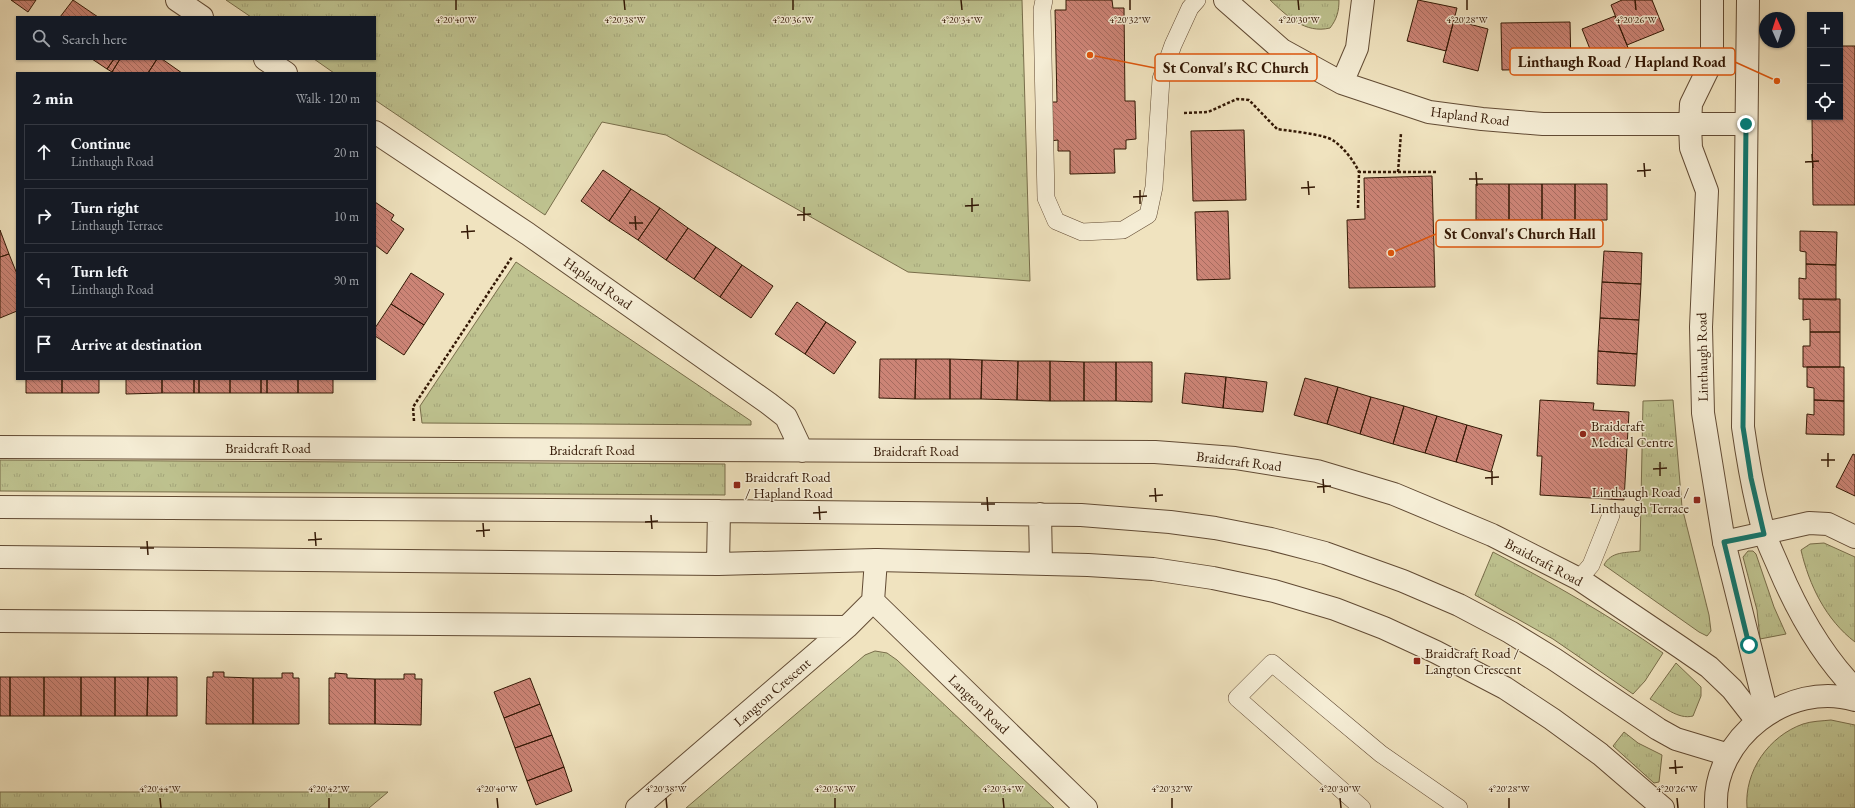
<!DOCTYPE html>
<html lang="en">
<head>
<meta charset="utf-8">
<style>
  :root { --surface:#171b24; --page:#20242c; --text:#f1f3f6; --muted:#9ea1a6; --line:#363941 }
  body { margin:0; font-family:"EB Garamond",serif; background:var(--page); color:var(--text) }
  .controls { position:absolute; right:12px; top:12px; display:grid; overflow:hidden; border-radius:0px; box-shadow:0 1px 3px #0004 }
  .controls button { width:36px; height:36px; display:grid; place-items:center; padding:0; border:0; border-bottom:1px solid var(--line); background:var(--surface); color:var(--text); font:20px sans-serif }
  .compass { position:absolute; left:1759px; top:12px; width:36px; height:36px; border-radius:50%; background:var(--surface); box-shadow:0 1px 3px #0004; rotate:357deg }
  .stop { position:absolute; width:12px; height:12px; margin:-9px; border:3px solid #0f766e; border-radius:50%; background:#fff }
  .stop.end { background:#0f766e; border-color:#fff; box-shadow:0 1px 4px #0008 }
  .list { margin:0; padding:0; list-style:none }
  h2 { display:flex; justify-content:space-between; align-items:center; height:52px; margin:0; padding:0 16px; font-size:17px }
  h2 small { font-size:13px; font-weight:400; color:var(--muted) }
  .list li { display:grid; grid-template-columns:26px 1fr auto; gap:12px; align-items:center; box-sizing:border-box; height:56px; margin:0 8px 8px; padding:0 8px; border:1px solid var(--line); border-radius:0px }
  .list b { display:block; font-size:15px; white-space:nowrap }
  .list p { margin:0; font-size:13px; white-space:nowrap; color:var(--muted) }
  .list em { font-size:13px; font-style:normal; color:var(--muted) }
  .icon { flex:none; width:22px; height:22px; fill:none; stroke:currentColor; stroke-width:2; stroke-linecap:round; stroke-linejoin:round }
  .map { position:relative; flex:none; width:1855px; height:808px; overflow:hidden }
  .search { position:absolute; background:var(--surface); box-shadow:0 1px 3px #0004; left:16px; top:16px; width:360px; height:44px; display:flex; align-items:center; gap:10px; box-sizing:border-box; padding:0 14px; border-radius:0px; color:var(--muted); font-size:15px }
  .panel { position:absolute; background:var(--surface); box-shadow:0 1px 3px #0004; left:16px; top:72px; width:360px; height:308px; border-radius:0px }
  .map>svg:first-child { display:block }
</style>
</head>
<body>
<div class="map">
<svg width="1855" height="808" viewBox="0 0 1855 808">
  <defs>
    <pattern id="grass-tufts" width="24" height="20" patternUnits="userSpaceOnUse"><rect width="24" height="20" fill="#bec28f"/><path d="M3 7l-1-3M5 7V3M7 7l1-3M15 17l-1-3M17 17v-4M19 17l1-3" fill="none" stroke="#a4a67a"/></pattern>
    <pattern id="building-back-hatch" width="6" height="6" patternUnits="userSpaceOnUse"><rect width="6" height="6" fill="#cc8476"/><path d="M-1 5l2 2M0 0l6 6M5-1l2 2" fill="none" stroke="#a66b5f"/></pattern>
  </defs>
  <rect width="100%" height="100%" fill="#f0e3bf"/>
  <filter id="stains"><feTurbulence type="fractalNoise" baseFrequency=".005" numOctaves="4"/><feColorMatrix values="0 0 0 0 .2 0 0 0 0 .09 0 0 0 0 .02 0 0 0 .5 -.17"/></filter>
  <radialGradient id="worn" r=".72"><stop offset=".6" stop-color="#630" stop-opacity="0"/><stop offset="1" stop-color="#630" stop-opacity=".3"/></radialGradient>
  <path fill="url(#grass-tufts)" stroke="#786d4a" d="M226,0H1022L1030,281L908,272L666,135L602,122L545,215L375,100V73H334L314,59H375V17H251Z
    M1270,0H1339C1339,11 1337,19 1330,28C1305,34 1287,16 1270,0Z
    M516,262L751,421V425L422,423L420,406Z
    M1673,400L1682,507L1709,615L1711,631L1707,636L1699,632L1604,565C1611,551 1626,553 1640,551L1643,401Z
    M0,460L725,464V495L0,491Z
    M1824,543L1855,557V642C1826,620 1809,585 1801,550L1810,544Z
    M1748,551H1753L1756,554L1774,607L1786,634L1760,639L1757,610L1743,557Z
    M1493,552C1552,583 1609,615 1663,653L1645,681L1633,694L1553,639L1475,595Z
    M875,651L887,653L897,660L1054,808H686L865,655Z
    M1676,663L1701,687V696L1693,716C1678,720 1663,706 1650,699Z
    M1831,720L1855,725V808H1747C1744,771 1769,736 1803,724C1812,721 1822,721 1831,720Z
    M1624,732L1638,743L1662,755L1659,782L1654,783L1613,746Z
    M0,792H388L369,808H0Z"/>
  <path fill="url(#building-back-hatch)" stroke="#331805" d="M11,0H36L28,12Z
    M73,0L98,17H60Z
    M1066,0H1112L1113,8H1124L1125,101H1135L1136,139L1126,140V149H1114L1115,173L1070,174V151H1058V140L1050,141L1049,102H1057L1055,10H1066Z
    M1418,0L1457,8L1446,51L1407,41Z
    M1622,0H1652L1664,30L1627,45L1611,5Z
    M1615,16L1631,55L1598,69L1582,29Z
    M1454,20L1488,29L1478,71L1443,62Z
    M1570,22L1571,69L1502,70L1501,23Z
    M1840,46H1855V205H1813L1812,117H1840Z
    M92,59H114L107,69Z
    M114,59H120L112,72L107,69Z
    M120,59H157L148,73H113L112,72Z
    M157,59H162L182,73H148Z
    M1244,130L1246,200L1193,201L1191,131Z
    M603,170L631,189L609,221L581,201Z
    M1432,176L1435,287L1349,288L1347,220L1365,219L1364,178Z
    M1476,184H1509V220H1476Z
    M1509,184H1542V220H1509Z
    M1542,184H1575V220H1542Z
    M1575,184H1607V220H1575Z
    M631,189L660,208L638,240L609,221Z
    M375,202L394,215L391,220L404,229L387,254L375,245Z
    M660,208L688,228L666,260L638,240Z
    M1228,211L1230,279L1197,280L1195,212Z
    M688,228L716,247L694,279L666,260Z
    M0,230L9,254L0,257Z
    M1800,231L1837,232L1836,265L1806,264V252L1800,251Z
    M716,247L742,265L720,297L694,279Z
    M1604,251L1642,253L1641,284L1602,282Z
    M9,254L17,274V311L0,318V257Z
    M1806,264L1836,265V300L1799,299V278L1806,279Z
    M742,265L773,286L751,318L720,297Z
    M411,273L444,294L424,325L391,304Z
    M1602,282L1641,284L1639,320L1600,318Z
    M1803,299H1840V332H1810V319L1803,320Z
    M797,302L826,322L805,354L775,334Z
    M391,304L424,325L404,355L375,336V328Z
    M1600,318L1639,320L1637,354L1598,351Z
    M826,322L856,342L834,374L805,354Z
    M1810,332H1840V367H1803V346H1810Z
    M1598,351L1637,354L1635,386L1597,384Z
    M880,359H916L915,399L879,398Z
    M916,359H950V399H915Z
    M950,359L982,360L981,399H950Z
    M982,360L1018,361L1017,400L981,399Z
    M1018,361H1050V401L1017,400Z
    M1050,361L1084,362V401H1050Z
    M1084,362H1116V401H1084Z
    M1116,362H1152V402L1116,401Z
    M1807,367H1844V401L1814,400V388L1807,387Z
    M1185,373L1226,377L1223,408L1182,403Z
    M1226,377L1267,382L1263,412L1223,408Z
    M1305,378L1338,387L1327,424L1294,415Z
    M26,379H62V393H26Z
    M62,379H99V393H62Z
    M126,379H162V393L126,394Z
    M162,379H194V393H162Z
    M194,379H199V393H194Z
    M199,379H230V393H199Z
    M230,379H261V393H230Z
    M261,379H267V393H261Z
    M267,379H298V393H267Z
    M298,379H333V393H298Z
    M1338,387L1371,397L1360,434L1327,424Z
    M1371,397L1404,406L1393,444L1360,434Z
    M1540,400L1594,403L1593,410L1629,412L1624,500L1540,495L1542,456H1537Z
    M1814,400L1844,401V435L1806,434L1807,414L1814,415Z
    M1404,406L1437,416L1425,453L1393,444Z
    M1437,416L1467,425L1456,462L1425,453Z
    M1467,425L1502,435L1491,472L1456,462Z
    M1853,454L1855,455V496L1836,487Z
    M213,672H224V677L253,678V724H206L207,677H213Z
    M282,673H293V678H299V724H253V678H282Z
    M335,673L347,674V678L375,679V724H329V678H335Z
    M404,674H415V679H422L421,725L375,724V679H404Z
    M0,677H10V716H0Z
    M10,677H44V716H10Z
    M44,677H81V716H44Z
    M81,677H115V716H81Z
    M115,677H148L147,716H115Z
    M148,677H177V716H147Z
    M530,678L540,704L504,718L494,692Z
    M540,704L552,735L515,748L504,718Z
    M552,735L564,767L527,781L515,748Z
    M564,767L572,791L536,805L527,781Z"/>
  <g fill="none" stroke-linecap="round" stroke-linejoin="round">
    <g stroke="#624b34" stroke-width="18">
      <path id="service" d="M1044,0L1042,10L1046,198L1056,221L1082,232L1123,230L1148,215L1154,187L1161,79L1173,45L1190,8L1197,0
        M1579,579L1591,565L1611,515
        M1362,808L1237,698L1272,663L1381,754L1459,808"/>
    </g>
    <g stroke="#624b34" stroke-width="24">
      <path id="minor" d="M177,0L202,17
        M1225,0L1282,50L1342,83L1429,112L1482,119L1543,124H1746
        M265,59L286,73
        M1342,83L1357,48L1363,0
        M375,132L528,234L768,403L786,417L802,451
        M0,447L1155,452L1235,458L1317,471L1394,494L1492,535L1579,579L1680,647L1709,667L1732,689L1757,721
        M1724,542L1809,523L1828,524L1855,537
        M873,601L1086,808
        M0,621L847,627
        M637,808L847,627L873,601L876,560"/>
    </g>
    <g stroke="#624b34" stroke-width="24">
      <path id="tertiary" d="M1712,0V61L1691,104L1690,125L1691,148L1707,191L1701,327L1703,413L1724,542L1767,714
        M1748,0L1743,427C1748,462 1754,497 1764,532C1768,544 1774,556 1779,568C1798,613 1821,654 1855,689
        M0,507L719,511L1081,515L1170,522L1215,528L1271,539L1325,553L1403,581L1459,605L1510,632L1554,659L1658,729L1676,739L1729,755
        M1040,514L1041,564
        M0,557L718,564L876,560L1088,565L1153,569L1213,578L1274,591L1335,609L1384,628L1436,652L1505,688L1552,719L1600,754L1663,808
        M718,564L719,511
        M1716,808C1712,738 1789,680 1855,700"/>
    </g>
    <path stroke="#331805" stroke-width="2.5" stroke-dasharray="3 2" stroke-linecap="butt" d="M1184,113L1208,112L1237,99L1249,100L1277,129C1289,131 1325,134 1334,141C1344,148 1354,161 1359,172
      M1398,172L1401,133
      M1358,208L1359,172H1437
      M414,421L413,407L512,257"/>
    <use href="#service" stroke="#f5edd5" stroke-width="17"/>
    <use href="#minor" stroke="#f5edd5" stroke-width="22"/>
    <use href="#tertiary" stroke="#f5edd5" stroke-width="22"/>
  </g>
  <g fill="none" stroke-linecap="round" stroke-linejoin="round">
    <path stroke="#0f766e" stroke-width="5" d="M1746,124L1743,427L1751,478L1764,534L1724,542L1749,645"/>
  </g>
  <path fill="none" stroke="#331805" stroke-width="1.5" d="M456,0V10M624,0L625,10M793,0V10M961,0L962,10M1130,0V10M1298,0L1299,10M1467,0V10M1635,0L1636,10M1812,154L1813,168M1805,162L1819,161M1644,163L1645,177M1637,171L1651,170M1476,172L1477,186M1469,179H1483M1308,181L1309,195M1301,188L1315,187M1140,190V204M1133,197L1147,196M972,198V212M965,206L979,205M804,207V221M797,215L811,214M635,216L636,230M629,223H643M467,225L468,239M461,232L475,231M1828,453V467M1821,460H1835M1660,462V476M1653,469L1667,468M1492,471V485M1485,478L1499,477M1323,479L1324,493M1317,487L1331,486M1155,488L1156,502M1149,496L1163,495M987,497L988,511M981,504H995M819,506L820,520M813,513L827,512M651,515L652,529M645,522L658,521M483,523L484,537M476,531L490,530M315,532L316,546M308,540L322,539M147,541L148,555M140,548H154M1675,760L1676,774M1669,768L1683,767M160,798L161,808M329,798V808M497,798L498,808M666,798L667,808M835,798V808M1003,798L1004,808M1172,798V808M1340,798L1341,808M1509,798V808M1677,798L1678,808"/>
  <g fill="#8f2418" stroke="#f5edd5" stroke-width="1.5">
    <circle cx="1583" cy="434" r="4"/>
    <rect x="733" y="481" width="8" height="8" rx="2"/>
    <rect x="1693" y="496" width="8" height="8" rx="2"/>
    <rect x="1413" y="657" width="8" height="8" rx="2"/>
  </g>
  <g text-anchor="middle" stroke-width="3" stroke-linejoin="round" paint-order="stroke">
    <g font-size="14" fill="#331805" stroke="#f5edd5">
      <text transform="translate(1470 116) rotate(7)" y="5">Hapland Road</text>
      <text transform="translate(598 283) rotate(35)" y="5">Hapland Road</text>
      <text transform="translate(1702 357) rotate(-91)" y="5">Linthaugh Road</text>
      <text x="268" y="453">Braidcraft Road</text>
      <text x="592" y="455">Braidcraft Road</text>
      <text x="916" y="456">Braidcraft Road</text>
      <text transform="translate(1239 461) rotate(7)" y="5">Braidcraft Road</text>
      <text transform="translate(1544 562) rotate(28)" y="5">Braidcraft Road</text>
      <text transform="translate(772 692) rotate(-41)" y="5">Langton Crescent</text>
      <text transform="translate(979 704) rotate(44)" y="5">Langton Road</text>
    </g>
    <g font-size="14" fill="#331805" stroke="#f5edd5" text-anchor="start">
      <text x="1591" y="431">Braidcraft<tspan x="1591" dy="16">Medical Centre</tspan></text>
      <text x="745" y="482">Braidcraft Road<tspan x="745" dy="16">/ Hapland Road</tspan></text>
      <text x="1689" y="497" text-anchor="end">Linthaugh Road /<tspan x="1689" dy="16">Linthaugh Terrace</tspan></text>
      <text x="1425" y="658">Braidcraft Road /<tspan x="1425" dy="16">Langton Crescent</tspan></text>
    </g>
  </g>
  <g font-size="10" text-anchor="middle" fill="#331805" stroke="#f5edd5" stroke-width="3" stroke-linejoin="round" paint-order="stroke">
    <text x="1467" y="23">4°20'28"W</text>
    <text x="456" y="23">4°20'40"W</text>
    <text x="625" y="23">4°20'38"W</text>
    <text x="793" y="23">4°20'36"W</text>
    <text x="962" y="23">4°20'34"W</text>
    <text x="1130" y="23">4°20'32"W</text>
    <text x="1299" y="23">4°20'30"W</text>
    <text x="1636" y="23">4°20'26"W</text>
    <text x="160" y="792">4°20'44"W</text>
    <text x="329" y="792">4°20'42"W</text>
    <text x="497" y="792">4°20'40"W</text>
    <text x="666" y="792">4°20'38"W</text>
    <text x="835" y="792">4°20'36"W</text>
    <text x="1003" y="792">4°20'34"W</text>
    <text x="1172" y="792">4°20'32"W</text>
    <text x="1340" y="792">4°20'30"W</text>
    <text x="1509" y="792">4°20'28"W</text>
    <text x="1677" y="792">4°20'26"W</text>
  </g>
  <path fill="none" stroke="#df560c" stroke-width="1.5" d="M1777 81L1735 62M1090 55L1155 68M1391 253L1436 234"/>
  <g fill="#df560c" stroke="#f5edd5" stroke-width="1.5">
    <circle cx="1777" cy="81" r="4"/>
    <circle cx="1090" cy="55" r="4"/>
    <circle cx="1391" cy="253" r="4"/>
  </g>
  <g fill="#f5edd5" stroke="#df560c" stroke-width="1.5">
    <rect x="1510" y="48" width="225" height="27" rx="4"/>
    <rect x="1155" y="54" width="162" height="27" rx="4"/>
    <rect x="1436" y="220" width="167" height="27" rx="4"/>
  </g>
  <g font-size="15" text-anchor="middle" font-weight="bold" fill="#331805">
    <text x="1622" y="67">Linthaugh Road / Hapland Road</text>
    <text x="1236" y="73">St Conval's RC Church</text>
    <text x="1520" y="239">St Conval's Church Hall</text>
  </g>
  <rect width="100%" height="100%" filter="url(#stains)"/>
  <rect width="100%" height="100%" fill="url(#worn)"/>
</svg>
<div class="controls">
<button>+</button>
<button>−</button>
<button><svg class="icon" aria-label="locate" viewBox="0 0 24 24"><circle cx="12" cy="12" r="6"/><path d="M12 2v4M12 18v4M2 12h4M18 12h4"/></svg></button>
</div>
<svg class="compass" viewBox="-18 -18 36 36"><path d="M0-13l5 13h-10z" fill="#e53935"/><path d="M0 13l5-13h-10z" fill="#9ea1a6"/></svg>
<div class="stop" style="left:1749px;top:645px"></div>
<div class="stop end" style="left:1746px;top:124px"></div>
<div class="search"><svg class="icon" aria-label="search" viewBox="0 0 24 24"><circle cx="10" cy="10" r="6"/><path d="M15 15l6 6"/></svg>Search here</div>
<section class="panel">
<h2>2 min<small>Walk · 120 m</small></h2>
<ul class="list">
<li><svg class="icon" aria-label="ahead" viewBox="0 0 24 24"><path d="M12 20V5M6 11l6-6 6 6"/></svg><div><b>Continue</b><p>Linthaugh Road</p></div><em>20 m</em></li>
<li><svg class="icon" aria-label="right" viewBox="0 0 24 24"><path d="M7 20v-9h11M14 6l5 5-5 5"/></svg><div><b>Turn right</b><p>Linthaugh Terrace</p></div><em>10 m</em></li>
<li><svg class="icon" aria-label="left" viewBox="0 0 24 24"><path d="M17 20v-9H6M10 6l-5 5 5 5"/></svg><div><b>Turn left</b><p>Linthaugh Road</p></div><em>90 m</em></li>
<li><svg class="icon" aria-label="arrive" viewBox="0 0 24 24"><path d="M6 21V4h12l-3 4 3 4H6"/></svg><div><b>Arrive at destination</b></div></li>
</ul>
</section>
</div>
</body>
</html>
